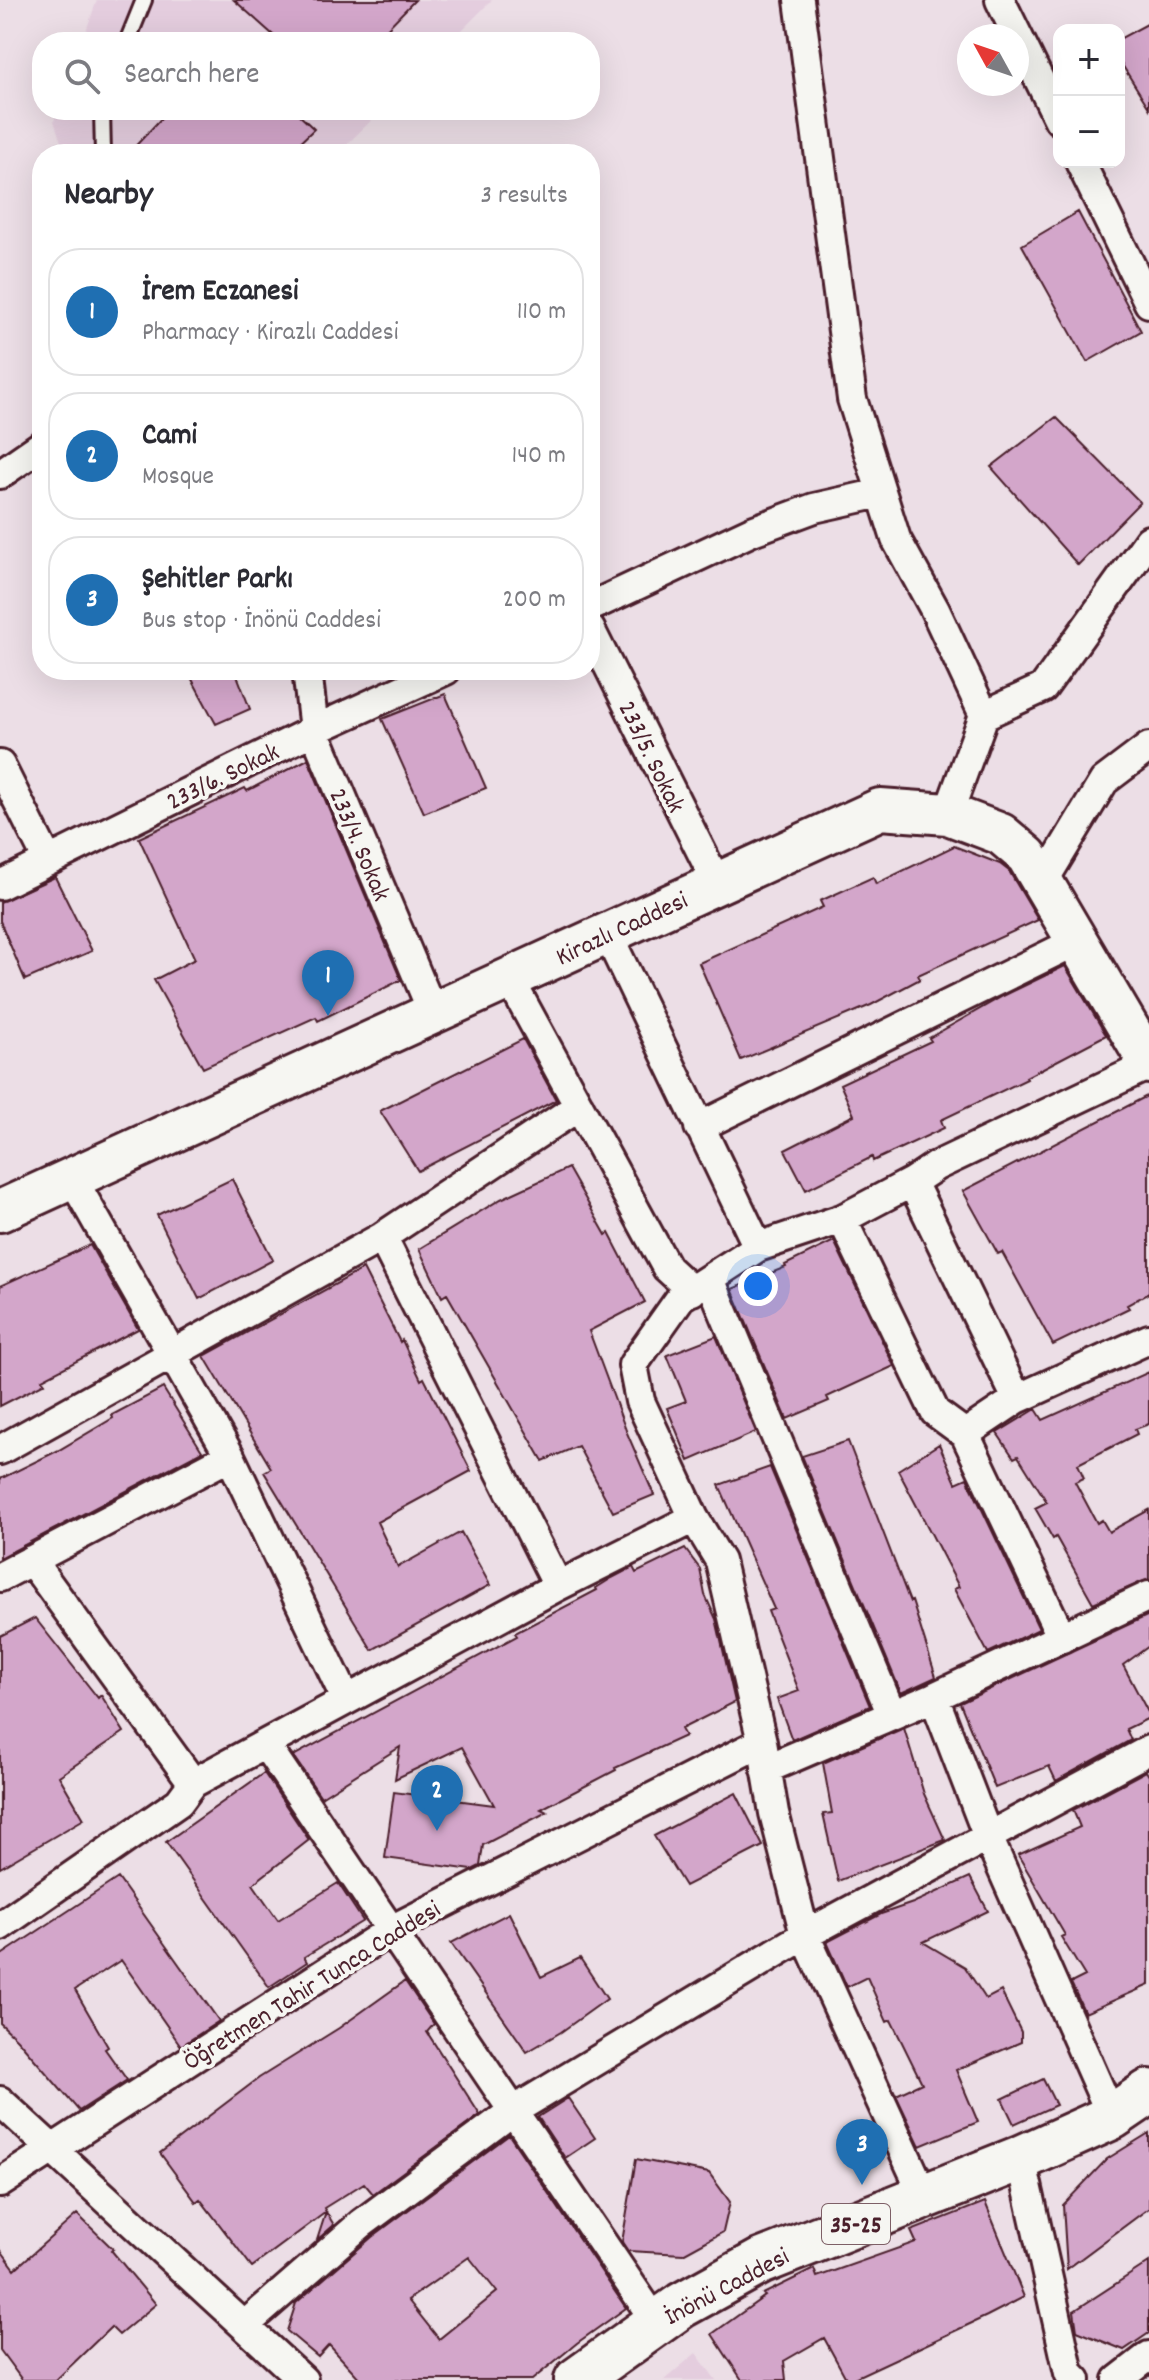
<!DOCTYPE html>
<html lang="en">
<head>
<meta charset="utf-8">
<style>
  :root { --surface:#fff; --page:#f7f7f7; --text:#2b2b33; --muted:#7c7c81; --line:#e1e1e2; --accent:#1f6fb2 }
  body { margin:0; font-family:Dekko,sans-serif; background:var(--page); color:var(--text) }
  .controls { position:absolute; right:24px; top:24px; display:grid; overflow:hidden; border-radius:16px; box-shadow:0 8px 32px #0002 }
  .controls button { width:72px; height:72px; display:grid; place-items:center; padding:0; border:0; border-bottom:2px solid var(--line); background:var(--surface); color:var(--text); font:40px sans-serif }
  .compass { position:absolute; left:957px; top:24px; width:72px; height:72px; border-radius:50%; background:var(--surface); box-shadow:0 8px 32px #0002; rotate:310deg }
  .you { position:absolute; left:758px; top:1286px; width:28px; height:28px; margin:-20px; border:6px solid #fff; border-radius:50%; background:#1a73e8; box-shadow:0 0 0 12px #1a73e833 }
  .badge { display:grid; place-items:center; width:52px; height:52px; border-radius:50%; background:var(--accent); color:#fff; font-size:26px; font-weight:700 }
  .pin { position:absolute; translate:-50% -66px; filter:drop-shadow(0 2px 4px #0008) }
  .pin::after { content:''; position:absolute; top:42px; width:28px; height:24px; background:inherit; clip-path:polygon(0 0,100% 0,50% 100%) }
  .list { margin:0; padding:0; list-style:none }
  h2 { display:flex; justify-content:space-between; align-items:center; height:104px; margin:0; padding:0 32px; font-size:34px }
  h2 small { font-size:26px; font-weight:400; color:var(--muted) }
  .list li { display:grid; grid-template-columns:52px 1fr auto; gap:24px; align-items:center; box-sizing:border-box; height:128px; margin:0 16px 16px; padding:0 16px; border:2px solid var(--line); border-radius:32px }
  .list b { display:block; font-size:30px; white-space:nowrap }
  .list p { margin:0; font-size:26px; white-space:nowrap; color:var(--muted) }
  .list em { font-size:26px; font-style:normal; color:var(--muted) }
  .icon { flex:none; width:44px; height:44px; fill:none; stroke:currentColor; stroke-width:2; stroke-linecap:round; stroke-linejoin:round }
  .map { position:relative; flex:none; width:1149px; height:2380px; overflow:hidden }
  .search { position:absolute; background:var(--surface); box-shadow:0 8px 32px #0002; left:32px; top:32px; width:568px; height:88px; display:flex; align-items:center; gap:20px; box-sizing:border-box; padding:0 28px; border-radius:32px; color:var(--muted); font-size:30px }
  .panel { position:absolute; background:var(--surface); box-shadow:0 8px 32px #0002; left:32px; top:144px; width:568px; height:536px; border-radius:32px }
  .map>svg:first-child { display:block }
</style>
</head>
<body>
<div class="map">
<svg width="1149" height="2380" viewBox="0 0 1149 2380">
  <rect width="100%" height="100%" fill="#ecdee6"/>
  <filter id="ink" filterUnits="userSpaceOnUse"><feTurbulence type="fractalNoise" baseFrequency=".0125" numOctaves="2"/><feDisplacementMap in="SourceGraphic" scale="16" xChannelSelector="R" yChannelSelector="G"/><feConvolveMatrix kernelMatrix="1 2 1 2 8 2 1 2 1" color-interpolation-filters="sRGB"/></filter>
  <g filter="url(#ink)">
    <path fill="#e4cdde" d="M97,0H492L450,42H82Z
      M58,110H382L337,154H65L54,121Z
      M696,2353L716,2380H664Z"/>
    <path fill="#d3a6ca" stroke="#4a1f2b" stroke-width="2" fill-rule="evenodd" d="M234,0H415L374,42H281Z
      M1149,23V108L1119,60V39Z
      M169,110H294L314,129L288,154H128Z
      M1078,212L1141,331L1087,362L1022,245Z
      M1056,417L1140,502L1078,565L991,467Z
      M187,670H235L250,709L216,724Z
      M445,694L486,788L424,813L382,719Z
      M308,759L401,980L318,1021L316,1017L203,1068L154,980L195,959L139,838L245,788L247,791Z
      M954,846L1000,864L1009,871L1038,920L918,975L920,979L871,1005L741,1060L699,963L823,907L820,901L873,877L876,884Z
      M55,877L92,951L25,980L0,921V902Z
      M1065,966L1106,1035L1026,1077L1027,1079L941,1120L944,1128L873,1161L872,1157L806,1190L785,1150L854,1115L840,1084L931,1041L929,1038L1003,996Z
      M523,1039L556,1100L418,1171L380,1111Z
      M1149,1095V1293L1127,1305L1129,1308L1053,1345L1002,1252L998,1254L963,1191Z
      M568,1168L606,1235L609,1233L645,1302L589,1331L627,1433L654,1495L613,1512L578,1446L543,1461L447,1294L442,1297L419,1249L501,1199Z
      M232,1179L273,1260L199,1299L157,1215Z
      M834,1241L894,1366L827,1397L829,1401L787,1419L732,1289L786,1267L785,1265Z
      M90,1245L138,1329L42,1379L45,1383L0,1406V1286Z
      M363,1269L400,1342L402,1340L421,1380L424,1378L471,1471L377,1522L398,1567L461,1532L490,1585L372,1650L264,1472L271,1468L204,1356Z
      M716,1336L756,1432L689,1461L667,1408L686,1401L667,1355Z
      M1149,1372V1424L1135,1429L1137,1434L1078,1464L1084,1478L1075,1482L1097,1523L1102,1520L1109,1532L1149,1510V1579L1093,1603L1056,1537L1053,1539L1035,1508L1047,1502L1018,1456L1014,1458L997,1433L1036,1409L1043,1420Z
      M163,1388L202,1451L0,1558V1479L59,1450L113,1418L112,1415Z
      M848,1441L910,1602L912,1601L936,1677L901,1693L802,1456Z
      M939,1444L956,1483L967,1478L1039,1629L988,1653L954,1589L959,1587L898,1470Z
      M770,1467L870,1706L792,1740L777,1699L799,1691L768,1611L774,1609L719,1485Z
      M685,1549L700,1569L705,1595L716,1619L735,1702L681,1729L685,1736L615,1768L616,1770L541,1809L547,1812L483,1845L480,1866L472,1870L385,1858L394,1792L494,1805L462,1747L395,1779L400,1747L321,1797L293,1756L517,1636L515,1633L597,1590L596,1588L612,1578L633,1567L636,1573Z
      M1149,1615V1646L1123,1665L1149,1714V1718L1126,1729L1131,1740L1056,1781L1049,1766L995,1788L960,1703Z
      M35,1618L98,1698L101,1695L124,1732L59,1776L84,1819L0,1868V1636Z
      M904,1728L924,1794L945,1840L838,1881L823,1814L832,1813L823,1763Z
      M1146,1771L1149,1776V1985L1085,2013L1071,1983L1085,1976L1061,1937L1065,1935L1018,1855L1080,1827L1073,1810Z
      M264,1773L309,1840L253,1884L278,1920L338,1883L363,1921L304,1957L307,1962L269,1987L166,1842Z
      M736,1793L763,1846L685,1886L654,1836Z
      M970,1877L988,1911L923,1942L965,1967L986,1999L1001,1991L1021,2032V2042L956,2070L978,2122L920,2146L896,2095L922,2083L891,2020L887,2022L867,1977L847,1987L827,1942L881,1914L913,1903Z
      M118,1878L219,2021L181,2046L121,1960L75,1990L108,2047L105,2049L127,2080L79,2111L17,2039L0,2023V1956Z
      M509,1913L541,1977L580,1958L607,1999L561,2032L527,2052L451,1943Z
      M405,1981L434,2024L427,2032L480,2115L373,2194L364,2183L324,2208L326,2212L252,2267L200,2199L196,2202L160,2153L259,2078L339,2028Z
      M1043,2079L1056,2105L1014,2124L1002,2099Z
      M568,2098L595,2138L565,2158L538,2117Z
      M1149,2133V2208L1067,2269L1063,2205L1107,2159Z
      M509,2135L626,2308L577,2343L532,2380H361L329,2345L318,2357L287,2331L296,2303L372,2237ZM469,2257L497,2292L439,2339L408,2300Z
      M636,2159L709,2173L730,2202L723,2232L683,2254L628,2251L622,2242Z
      M985,2202L1024,2297L987,2316L850,2380H847L824,2338L784,2361L786,2380H742L712,2334L765,2296L763,2294L814,2269L817,2277L916,2242L911,2231Z
      M326,2212L334,2225L317,2240Z
      M77,2214L113,2249L111,2250L156,2304L119,2335L111,2327L56,2380H22L0,2350V2249L15,2269Z
      M1149,2262V2333L1124,2350L1077,2331L1074,2311Z"/>
    <g fill="none" stroke-linecap="round" stroke-linejoin="round">
      <g stroke="#4a1f2b" stroke-width="20">
        <path id="lane" d="M127,42L144,0
          M102,110L103,154"/>
      </g>
      <g stroke="#4a1f2b" stroke-width="34">
        <path id="street" d="M799,0L852,399L896,539L935,610L984,715L948,814
          M1000,0L1059,120
          M1080,162L1149,303
          M0,474L42,445
          M590,607L752,531L814,508L881,493
          M590,629L717,883
          M307,670L314,730L433,1013
          M984,715L1043,688L1149,540
          M0,765L48,861
          M1043,882L1104,781L1149,747
          M0,885L314,730L446,670
          M607,933L758,1247
          M509,978L667,1268L692,1291
          M699,1127L1077,941
          M72,1178L230,1456L346,1699
          M912,1182L1017,1399
          M842,1219L935,1412L965,1434L1062,1638
          M382,1237L558,1586
          M710,1279L892,1715
          M965,1434L1017,1399L1149,1339
          M0,1450L382,1237L579,1106
          M31,1560L193,1783
          M0,1577L230,1456
          M934,1697L988,1837L1112,2117
          M265,1744L656,2322
          M766,1769L934,1697L1149,1596
          M0,1926L179,1802L193,1783L558,1586L694,1518
          M0,2101L303,2380
          M1021,2158L1069,2373L1076,2380
          M0,2183L391,1930L762,1742
          M925,2198L805,1935L774,1813L762,1742L720,1561L694,1518L640,1401L633,1365L681,1297L758,1247L842,1219L912,1182L936,1166L1149,1065
          M245,2325L361,2224L513,2111L805,1935L1149,1750
          M1118,2380L1149,2356"/>
      </g>
      <g stroke="#4a1f2b" stroke-width="46">
        <path id="secondary" d="M0,1211L880,809L948,814L1001,834L1027,856L1149,1063"/>
      </g>
      <g stroke="#4a1f2b" stroke-width="50">
        <path id="primary" d="M577,2380L682,2305L760,2262L1021,2158L1112,2117L1149,2092"/>
      </g>
      <use href="#lane" stroke="#f6f6f2" stroke-width="14"/>
      <use href="#street" stroke="#f6f6f2" stroke-width="28"/>
      <use href="#secondary" stroke="#f6f6f2" stroke-width="40"/>
      <use href="#primary" stroke="#f6f6f2" stroke-width="44"/>
    </g>
  </g>
  <g text-anchor="middle" stroke-width="8" stroke-linejoin="round" paint-order="stroke">
    <rect fill="#f6f6f2" stroke="#7e6067" stroke-width="2" x="822" y="2204" width="68" height="40" rx="6"/>
    <g font-size="24" font-weight="bold" fill="#4a1f2b">
      <text x="856" y="2232">35-25</text>
    </g>
    <g font-size="26" fill="#4a1f2b" stroke="#f6f6f2">
      <text transform="translate(653 756) rotate(64)" y="9">233/5. Sokak</text>
      <text transform="translate(222 775) rotate(-26)" y="9">233/6. Sokak</text>
      <text transform="translate(361 844) rotate(67)" y="9">233/4. Sokak</text>
      <text transform="translate(621 927) rotate(-25)" y="9">Kirazlı Caddesi</text>
      <text transform="translate(311 1984) rotate(-32)" y="9">Öğretmen Tahir Tunca Caddesi</text>
      <text transform="translate(726 2285) rotate(-28)" y="9">İnönü Caddesi</text>
    </g>
  </g>
</svg>
<div class="controls">
<button>+</button>
<button>−</button>
</div>
<svg class="compass" viewBox="-18 -18 36 36"><path d="M0-13l5 13h-10z" fill="#e53935"/><path d="M0 13l5-13h-10z" fill="#7c7c81"/></svg>
<div class="you"></div>
<div class="pin badge" style="left:328px;top:1016px">1</div>
<div class="pin badge" style="left:437px;top:1831px">2</div>
<div class="pin badge" style="left:862px;top:2185px">3</div>
<div class="search"><svg class="icon" aria-label="search" viewBox="0 0 24 24"><circle cx="10" cy="10" r="6"/><path d="M15 15l6 6"/></svg>Search here</div>
<section class="panel">
<h2>Nearby<small>3 results</small></h2>
<ul class="list">
<li><span class="badge">1</span><div><b>İrem Eczanesi</b><p>Pharmacy · Kirazlı Caddesi</p></div><em>110 m</em></li>
<li><span class="badge">2</span><div><b>Cami</b><p>Mosque</p></div><em>140 m</em></li>
<li><span class="badge">3</span><div><b>Şehitler Parkı</b><p>Bus stop · İnönü Caddesi</p></div><em>200 m</em></li>
</ul>
</section>
</div>
</body>
</html>
